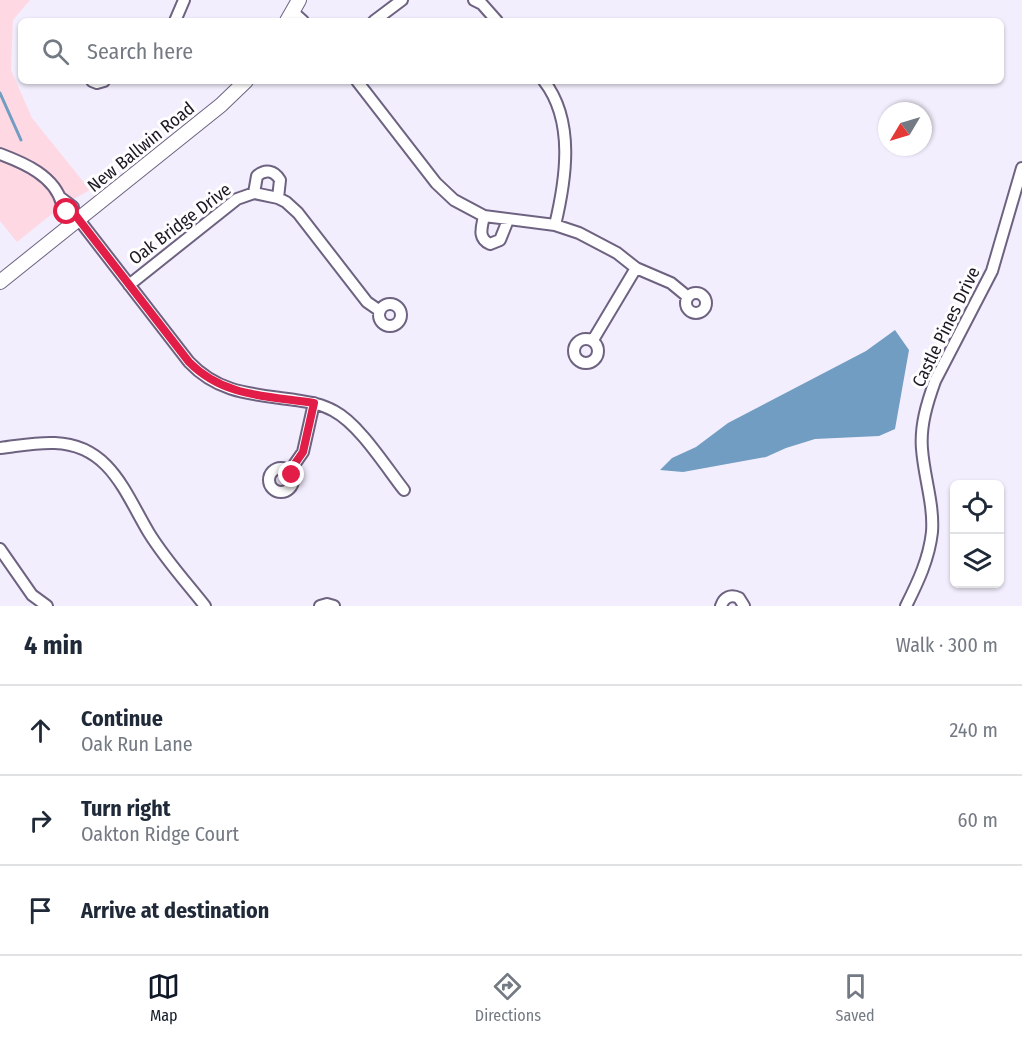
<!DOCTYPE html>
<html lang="en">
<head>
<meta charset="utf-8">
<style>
  :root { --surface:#fff; --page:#f2f2f3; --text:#1f2937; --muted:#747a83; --line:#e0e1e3; --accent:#111827 }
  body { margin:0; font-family:"Fira Sans Condensed",sans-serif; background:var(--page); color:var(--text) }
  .controls { position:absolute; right:18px; bottom:18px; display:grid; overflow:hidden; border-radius:9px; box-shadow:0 2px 4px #0004 }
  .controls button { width:54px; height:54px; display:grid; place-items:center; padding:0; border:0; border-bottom:2px solid var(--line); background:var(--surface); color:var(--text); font:30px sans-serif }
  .compass { position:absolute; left:878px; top:102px; width:54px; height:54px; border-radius:50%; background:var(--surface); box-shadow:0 2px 4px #0004; rotate:232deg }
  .stop { position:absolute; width:18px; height:18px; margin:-14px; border:4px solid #e11d48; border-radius:50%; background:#fff }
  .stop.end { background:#e11d48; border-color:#fff; box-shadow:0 2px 6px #0008 }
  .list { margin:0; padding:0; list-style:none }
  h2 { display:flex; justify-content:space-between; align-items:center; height:78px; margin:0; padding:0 24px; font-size:26px }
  h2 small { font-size:20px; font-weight:400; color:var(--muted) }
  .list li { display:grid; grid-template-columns:39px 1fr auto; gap:18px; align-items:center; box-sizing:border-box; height:90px; padding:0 24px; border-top:2px solid var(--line) }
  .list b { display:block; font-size:22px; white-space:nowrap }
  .list p { margin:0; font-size:20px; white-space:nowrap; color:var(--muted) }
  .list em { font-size:20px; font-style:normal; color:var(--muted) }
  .icon { flex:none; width:33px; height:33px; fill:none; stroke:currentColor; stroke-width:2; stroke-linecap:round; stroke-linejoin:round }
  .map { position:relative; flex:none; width:1022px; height:606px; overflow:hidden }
  .search { position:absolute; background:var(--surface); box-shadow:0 2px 4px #0004; left:18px; right:18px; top:18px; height:66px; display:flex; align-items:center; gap:15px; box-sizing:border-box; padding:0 21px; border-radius:9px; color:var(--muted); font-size:22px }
  .sheet { height:348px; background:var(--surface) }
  nav { display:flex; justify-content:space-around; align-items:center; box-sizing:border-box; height:84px; border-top:2px solid var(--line); background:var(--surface); font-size:16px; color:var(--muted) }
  nav a { display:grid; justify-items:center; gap:3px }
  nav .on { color:var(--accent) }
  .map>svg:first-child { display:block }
</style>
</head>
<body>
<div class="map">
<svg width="1022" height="606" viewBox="0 0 1022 606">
  <rect width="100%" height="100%" fill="#f3eefd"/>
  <path fill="#fed9e3" d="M0,0H30L13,20L11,70L32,118L90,190L63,205L17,242L0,221Z"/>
  <path fill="#709dc1" d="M895,330L909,350L895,429L879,436L815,439L786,448L766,457L683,472L660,470L672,458L696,447L728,423L866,351Z"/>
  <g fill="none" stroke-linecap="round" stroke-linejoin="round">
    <path stroke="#709dc1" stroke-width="3" d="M0,93L21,140"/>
    <g stroke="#6e6281" stroke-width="14">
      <path id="minor" d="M474,0L482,4L497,21
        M293,12L303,21
        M175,21L184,0
        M374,21L402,0
        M92,81L97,83L104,81
        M357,81L436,183L454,200L484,216L555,225L579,233L617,253L636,268L671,283L688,297
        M544,81C575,121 566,179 555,225
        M0,154C24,163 55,176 62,204
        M254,193L257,176C265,169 274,170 280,180L278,198
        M61,198L73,207V212L189,362C219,394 254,394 295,400C308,402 322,404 334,411C359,424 386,467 404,490
        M484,216C482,227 477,238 490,244L500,240L508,220
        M129,285L237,199L254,193L278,198L286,202L298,213L367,302L380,311
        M686 303a10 10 0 1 1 20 0a10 10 0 1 1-20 0Z
        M379 315a11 11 0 1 1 22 0a11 11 0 1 1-22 0Z
        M574 351a12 12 0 1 1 24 0a12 12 0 1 1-24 0Z
        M593,340L636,268
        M0,448C18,446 37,442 55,443C110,445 125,493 149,533C165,559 186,582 205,606
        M269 480a12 12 0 1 1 24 0a12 12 0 1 1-24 0Z
        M289,472L303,452L314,403
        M0,549L32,595L47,606
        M320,606L327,604L334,606
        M721,606C724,597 731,594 739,598L744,606
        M906,606C918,582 929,559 932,532C934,504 924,477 922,449C920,426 927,403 935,381L992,271L1022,168"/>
    </g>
    <g stroke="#6e6281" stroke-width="16">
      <path id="major" d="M287,21L299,0
        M0,282L221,105L246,81"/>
    </g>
    <use href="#minor" stroke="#fff" stroke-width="10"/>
    <use href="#major" stroke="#fff" stroke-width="14"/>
  </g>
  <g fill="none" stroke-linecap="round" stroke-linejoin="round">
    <path stroke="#e11d48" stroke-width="8" d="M67,212H73L189,362C223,397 268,396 314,403L303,452L289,472L292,475"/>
  </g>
  <g text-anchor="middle" stroke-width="6" stroke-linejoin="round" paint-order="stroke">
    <g font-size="18" fill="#1c1723" stroke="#fefefe">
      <text transform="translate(141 147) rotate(-39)" y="6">New Ballwin Road</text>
      <text transform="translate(180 224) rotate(-37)" y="6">Oak Bridge Drive</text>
      <text transform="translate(946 327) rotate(-64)" y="6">Castle Pines Drive</text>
    </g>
  </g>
</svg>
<div class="controls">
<button><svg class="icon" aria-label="locate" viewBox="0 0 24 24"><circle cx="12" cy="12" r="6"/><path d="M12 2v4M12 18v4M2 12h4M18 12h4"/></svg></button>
<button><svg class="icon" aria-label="layers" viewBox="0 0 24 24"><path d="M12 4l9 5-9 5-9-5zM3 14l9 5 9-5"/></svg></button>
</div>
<svg class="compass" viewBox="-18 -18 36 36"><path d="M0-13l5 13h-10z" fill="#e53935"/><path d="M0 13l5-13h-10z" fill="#747a83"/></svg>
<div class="stop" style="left:67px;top:212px"></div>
<div class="stop end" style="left:292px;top:475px"></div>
<div class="search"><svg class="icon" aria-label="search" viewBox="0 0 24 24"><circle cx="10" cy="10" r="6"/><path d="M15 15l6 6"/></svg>Search here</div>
</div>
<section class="sheet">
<h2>4 min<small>Walk · 300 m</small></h2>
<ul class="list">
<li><svg class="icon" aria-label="ahead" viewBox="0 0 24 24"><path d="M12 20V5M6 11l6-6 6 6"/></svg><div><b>Continue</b><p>Oak Run Lane</p></div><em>240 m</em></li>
<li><svg class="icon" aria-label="right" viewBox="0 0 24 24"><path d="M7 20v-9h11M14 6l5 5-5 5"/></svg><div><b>Turn right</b><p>Oakton Ridge Court</p></div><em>60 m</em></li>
<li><svg class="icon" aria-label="arrive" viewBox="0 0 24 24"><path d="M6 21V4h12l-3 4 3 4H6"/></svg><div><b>Arrive at destination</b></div></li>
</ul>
</section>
<nav>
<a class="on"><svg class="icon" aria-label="map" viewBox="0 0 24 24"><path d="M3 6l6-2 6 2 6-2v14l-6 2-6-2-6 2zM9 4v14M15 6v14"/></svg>Map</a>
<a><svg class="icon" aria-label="directions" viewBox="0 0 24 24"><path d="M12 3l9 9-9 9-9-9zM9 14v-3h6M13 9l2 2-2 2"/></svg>Directions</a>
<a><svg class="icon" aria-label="saved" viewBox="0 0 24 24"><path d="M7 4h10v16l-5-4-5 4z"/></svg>Saved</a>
</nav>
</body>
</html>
